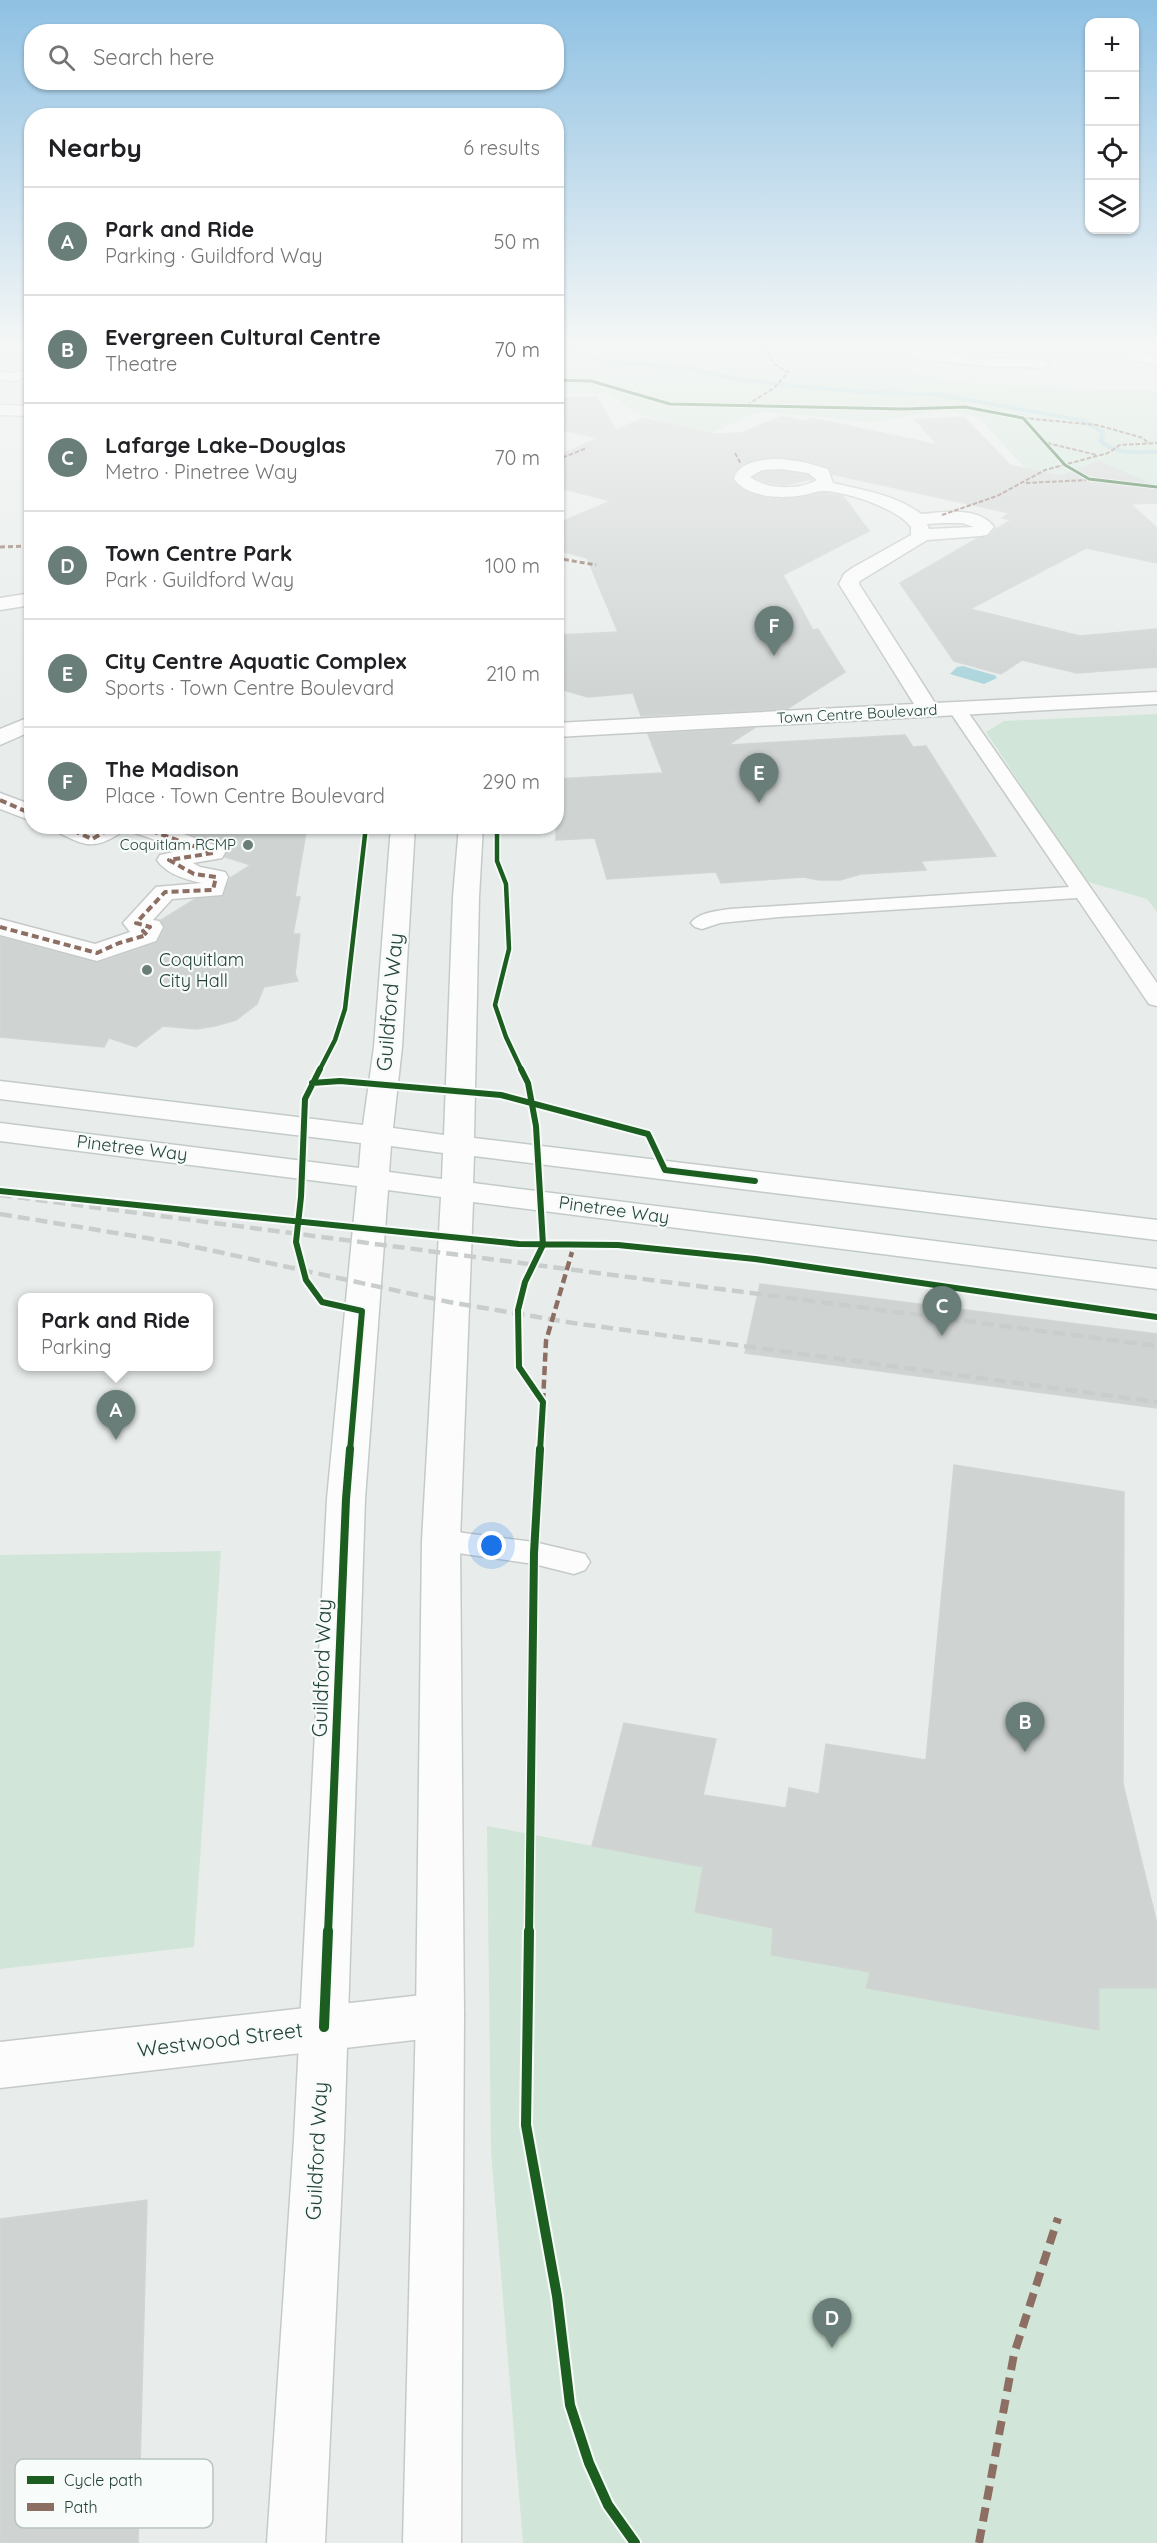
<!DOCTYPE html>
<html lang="en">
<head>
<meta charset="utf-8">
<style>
  :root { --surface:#fff; --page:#f6f6f6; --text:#202124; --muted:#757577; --line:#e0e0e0; --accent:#697e78 }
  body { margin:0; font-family:Quicksand,sans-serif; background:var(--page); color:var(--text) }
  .controls { position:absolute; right:18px; top:18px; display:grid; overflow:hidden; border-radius:12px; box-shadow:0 2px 4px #0004 }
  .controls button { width:54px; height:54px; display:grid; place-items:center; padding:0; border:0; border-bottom:2px solid var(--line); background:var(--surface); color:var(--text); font:30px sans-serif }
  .you { position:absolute; left:492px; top:1546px; width:21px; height:21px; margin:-15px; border:4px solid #fff; border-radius:50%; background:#1a73e8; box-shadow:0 0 0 9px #1a73e833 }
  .badge { display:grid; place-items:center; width:39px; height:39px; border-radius:50%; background:var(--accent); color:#fff; font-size:20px; font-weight:700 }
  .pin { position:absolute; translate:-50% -50px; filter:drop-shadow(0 2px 3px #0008) }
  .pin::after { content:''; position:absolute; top:32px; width:21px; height:18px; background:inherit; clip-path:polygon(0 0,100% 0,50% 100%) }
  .popup { position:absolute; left:18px; top:1293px; width:195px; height:78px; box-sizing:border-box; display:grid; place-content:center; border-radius:12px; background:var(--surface); filter:drop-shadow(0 2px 4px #0005); font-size:20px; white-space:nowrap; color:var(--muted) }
  .popup b { font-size:22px; color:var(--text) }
  .popup::after { content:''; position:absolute; left:50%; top:100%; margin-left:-12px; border:12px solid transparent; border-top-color:var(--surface) }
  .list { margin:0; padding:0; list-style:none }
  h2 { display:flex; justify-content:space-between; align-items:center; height:78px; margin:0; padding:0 24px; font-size:26px }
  h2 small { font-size:20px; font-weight:400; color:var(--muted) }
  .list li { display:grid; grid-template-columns:39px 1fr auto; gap:18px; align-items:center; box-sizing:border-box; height:108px; padding:0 24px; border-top:2px solid var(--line) }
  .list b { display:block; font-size:22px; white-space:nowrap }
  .list p { margin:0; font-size:20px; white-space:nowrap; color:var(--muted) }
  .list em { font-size:20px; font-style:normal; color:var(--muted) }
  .icon { flex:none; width:33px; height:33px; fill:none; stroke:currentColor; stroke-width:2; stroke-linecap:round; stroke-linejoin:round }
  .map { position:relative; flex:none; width:1157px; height:2543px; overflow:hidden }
  .search { position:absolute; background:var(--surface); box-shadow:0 2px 4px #0004; left:24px; top:24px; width:540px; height:66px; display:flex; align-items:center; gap:15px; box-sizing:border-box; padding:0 21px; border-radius:24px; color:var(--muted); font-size:22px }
  .panel { position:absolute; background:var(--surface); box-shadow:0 2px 4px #0004; left:24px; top:108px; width:540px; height:726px; border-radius:24px }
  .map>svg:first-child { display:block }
</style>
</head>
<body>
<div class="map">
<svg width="1157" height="2543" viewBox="0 0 1157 2543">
  <rect width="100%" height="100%" fill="#e8edeb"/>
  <path fill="#d1e6d8" d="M556,346H815L949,381L1099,390H1157V495L1035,479L978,417L945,410L872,422L761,411L713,432L679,426L634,412L609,393L557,394Z
    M1157,714V912L1147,899L1085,881L986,732L1004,721Z
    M221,1551L194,1947L0,1969V1555Z
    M487,1826L703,1867L695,1912L773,1928L771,1955L870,1972L866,1987L1099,2030V1988H1157V2543H523L491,2152Z"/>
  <path fill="#a9d4db" d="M963,666L997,676L995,677L997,678L984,684L950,674L957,667Z"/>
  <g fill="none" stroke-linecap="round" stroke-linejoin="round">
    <path fill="#a9d4db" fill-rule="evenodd" d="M556,351L613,360L688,366L736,377L795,384L874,391L934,392L1085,419L1105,431L1104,441C1120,453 1139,450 1157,450V454C1137,454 1114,457 1098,442L1100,433L1081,422L934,396L874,395L795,388L736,381L688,370L613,364L556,355Z"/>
  </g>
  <path fill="#cfd4d2" stroke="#d1d6d4" stroke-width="1.5" d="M597,397L616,430L644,418L715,434L741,433L782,416L806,421L812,418L938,445L915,420L964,417L1010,465L1061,476L1099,461L1157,487V503L1131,504L1157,528V563L1086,548L970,609L1080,636L1157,629V667L1077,673L1022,660L1001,674L954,661L900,583L978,538L989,536L996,529L1011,520L1002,518L1009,513L832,474L829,467L805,460L773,457L745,463L735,471L732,481L746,492L765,498H795L822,493L843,496L869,531L783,575L813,630L818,629L845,672L787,709L641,716L633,693L588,697L556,688V635L618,632L587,558L556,550V524L611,501L556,487V457L598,438L556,429V398Z
    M780,471L807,475L813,479L784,485L766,482L754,477L763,472Z
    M754,728L728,745L905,735L913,747L926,746L996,856L921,861L926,870L861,874L840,880H819L803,877L721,883L716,872L607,879L595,838L556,840V779L663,773L648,734Z
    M170,826H307L295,897H300L293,934H300L295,974L298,981L264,987L257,1004L236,1020L215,1026L196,1029L163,1026L136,1047L109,1038L104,1047L0,1037V937L98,963L157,943L165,928L161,920L195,899L222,897L230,878L251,865L225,857L227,852L223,846Z
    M760,1284L1157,1334V1408L745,1353Z
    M954,1465L1124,1492L1123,1784L1157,1924V1988H1099V2030L866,1988L870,1972L771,1955L773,1928L695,1912L703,1867L592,1846L624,1723L716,1739L703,1795L786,1808L789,1788L819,1794L826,1744L926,1760Z
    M147,2200L138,2543H0V2219Z"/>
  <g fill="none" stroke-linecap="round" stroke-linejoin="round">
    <g stroke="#c5cac8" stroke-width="3">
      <path id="lane" d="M20,346H32V358L22,352Z
        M885,346H904L966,357L1043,360L1049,364L1043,368C1012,367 907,365 885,346Z
        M1113,346C1129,346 1141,355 1157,358V366L1133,360Z
        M32,368V375L15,381L0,380V372L14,373Z
        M957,704L963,705L1157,983V1006L1149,1004L1077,898L779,917L720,923L702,929L695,927L691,923C699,912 718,911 730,909L1069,887L948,709L951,705Z
        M441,1530L534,1542L585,1554L590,1562L585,1570L574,1574L534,1564L430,1549L425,1541L430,1533Z"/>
    </g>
    <g stroke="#c5cac8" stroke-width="3">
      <path id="street" d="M0,405L32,406V416L0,415Z
        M780,459L804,462L828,469L833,483C863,490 896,495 921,514C943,512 979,506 994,527L987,535L981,536L927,540L860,581L859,584L935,703L1157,692V704L556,737V723L914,704L839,584L844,574L852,568L911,535V527C897,508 845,491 822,491C816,491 810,494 804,495C782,499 747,498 734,479C738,461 764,459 780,459ZM780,469L808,473L817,480C799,490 768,490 750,477L762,470ZM942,523H962L974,527L929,529L927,524Z
        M32,593V605L0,610V598Z
        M32,716V731L0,745V729Z
        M0,793L32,805V821L0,809Z
        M51,826H84L91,830L97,826H162L222,848L225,853L222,858L193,863L200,867L225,872L228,877L222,895L172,899L153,920L159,921L163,927L156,941L97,961L0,935V919L95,944L130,932L123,923L156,887L202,883C187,880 166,874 157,860L160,855L183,850L130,831L126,827C123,832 117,835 112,838C88,851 77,841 55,831Z
        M440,1993L457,2000L464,2015L457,2030L440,2037L0,2088V2042Z"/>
    </g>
    <g stroke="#c3cbc8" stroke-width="3">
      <path id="secondary" d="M391,826H415L402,1047L393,1128L444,1135L453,897L459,826H483L479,897L474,1138L1157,1220V1240L474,1156L473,1183L1157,1269V1289L473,1202L460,1541L464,2015L461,2543H403L416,2015L422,1541L441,1197L388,1190L365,1499L344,2139L325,2543H267L294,2139L327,1499L357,1186L0,1141V1123L359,1168L361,1143L0,1099V1081L363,1125L374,1047ZM391,1146L443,1153L442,1179L389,1172Z"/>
    </g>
    <use href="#lane" fill="#fcfcfc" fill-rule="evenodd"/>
    <use href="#street" fill="#fcfcfc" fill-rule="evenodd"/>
    <use href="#secondary" fill="#fcfcfc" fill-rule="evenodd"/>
    <path stroke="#c9cdcc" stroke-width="4.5" stroke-dasharray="12 6" stroke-linecap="butt" d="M0,1195L1157,1346
      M0,1214L177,1243L449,1302L573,1323L1157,1402"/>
    <path stroke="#8d6e63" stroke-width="2" stroke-dasharray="4.5 2" stroke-linecap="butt" d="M747,405L774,388L788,372L774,364L766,346
      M1023,418L1097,425L1143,438L1148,443
      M1047,443L1097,455
      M735,453L741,464
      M556,457H564L587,448
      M1026,483L1086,480
      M942,515L997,496L1045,470L1108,453L1120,445L1157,443"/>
    <path stroke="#8d6e63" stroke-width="3" stroke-dasharray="5 3" stroke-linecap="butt" d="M0,547L32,546
      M556,558L596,565"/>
    <path stroke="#8d6e63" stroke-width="4" stroke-dasharray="7 4" stroke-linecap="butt" d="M0,800L32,814
      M63,826L92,839L115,826
      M0,927L97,953L119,943L147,935L143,931L150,927L136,923L165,892L213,890L216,877L194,874L169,860L213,853L138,826"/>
    <path stroke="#8d6e63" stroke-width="4.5" stroke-dasharray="9 4.5" stroke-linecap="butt" d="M543,1402L546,1341L572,1252"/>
    <path stroke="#8d6e63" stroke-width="8" stroke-dasharray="14 8" stroke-linecap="butt" d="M979,2543L1014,2354L1058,2218"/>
    <g stroke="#f7fbf9" stroke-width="4.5">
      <path id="cycleway-far4" d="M556,380L591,381L670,404L904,409L965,407L1023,418L1065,465L1089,479L1157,487"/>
    </g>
    <g stroke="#f7fbf9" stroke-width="8">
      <path id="cycleway-far3" d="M497,826V861L506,884L509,949L495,1005L506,1037L522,1071
        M319,1071L335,1040L345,1009L366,826"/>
    </g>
    <g stroke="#f7fbf9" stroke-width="10">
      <path id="cycleway-far2" d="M320,1069L305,1099L301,1197L296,1242L306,1280L322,1302L362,1311L350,1451
        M521,1069L528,1083L536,1126L543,1245L525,1282L518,1310L519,1367L543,1402L540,1451
        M312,1083L340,1081L501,1095L648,1134L665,1170L755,1181
        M0,1191L519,1244L618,1245L755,1259L1157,1317"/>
    </g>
    <g stroke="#f7fbf9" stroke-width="11">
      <path id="cycleway-far1" d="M328,1933L346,1499L350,1449
        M529,1933L534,1553L540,1449"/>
    </g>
    <g stroke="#f7fbf9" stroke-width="14">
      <path id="cycleway" d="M529,1931L526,2125L557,2296L570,2405L589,2463L608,2505L635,2543
        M324,2027L328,1931"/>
    </g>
    <use href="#cycleway-far4" stroke="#1b5e20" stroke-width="3"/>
    <use href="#cycleway-far3" stroke="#1b5e20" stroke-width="4.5"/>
    <use href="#cycleway-far2" stroke="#1b5e20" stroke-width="6"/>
    <use href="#cycleway-far1" stroke="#1b5e20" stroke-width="8"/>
    <use href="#cycleway" stroke="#1b5e20" stroke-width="10"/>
  </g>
  <linearGradient id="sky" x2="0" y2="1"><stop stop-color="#8fc1e3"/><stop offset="0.49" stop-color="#f5f7f6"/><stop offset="1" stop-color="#f5f7f6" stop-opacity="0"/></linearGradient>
  <rect width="1157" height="702" fill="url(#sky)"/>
  <g fill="#697e78" stroke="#f7fbf9" stroke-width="2">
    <circle cx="248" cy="845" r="6"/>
    <circle cx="147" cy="970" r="6"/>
  </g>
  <g text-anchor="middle" stroke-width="4.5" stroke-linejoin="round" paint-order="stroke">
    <g font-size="15" fill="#24423a" stroke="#f7fbf9">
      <text transform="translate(857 714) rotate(-3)" y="5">Town Centre Boulevard</text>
    </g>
    <g font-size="15" fill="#24423a" stroke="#f7fbf9" text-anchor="end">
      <text x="236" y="850">Coquitlam RCMP</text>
    </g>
    <g font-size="18" fill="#24423a" stroke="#f7fbf9" text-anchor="start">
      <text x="159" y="966">Coquitlam<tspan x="159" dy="21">City Hall</tspan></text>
    </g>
    <g font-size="18" fill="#24423a" stroke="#f7fbf9">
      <text transform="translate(132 1148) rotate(7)" y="6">Pinetree Way</text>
      <text transform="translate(614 1210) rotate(8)" y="6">Pinetree Way</text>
    </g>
    <g font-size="21" fill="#24423a" stroke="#f7fbf9">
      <text transform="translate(390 1002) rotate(-85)" y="7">Guildford Way</text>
      <text transform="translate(322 1668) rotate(-88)" y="7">Guildford Way</text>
      <text transform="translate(220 2040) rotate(-7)" y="7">Westwood Street</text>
      <text transform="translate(317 2151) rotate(-87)" y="7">Guildford Way</text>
    </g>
  </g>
  <rect x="15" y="2459" width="198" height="69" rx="9" fill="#f7fbf9" stroke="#b8c4c0" stroke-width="1.5"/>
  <rect x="27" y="2476" width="27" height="8" fill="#1b5e20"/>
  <rect x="27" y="2503" width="27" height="8" fill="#8d6e63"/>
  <g font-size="16" fill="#24423a">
    <text x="64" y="2486">Cycle path</text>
    <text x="64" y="2513">Path</text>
  </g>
</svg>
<div class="controls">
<button>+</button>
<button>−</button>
<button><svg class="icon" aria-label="locate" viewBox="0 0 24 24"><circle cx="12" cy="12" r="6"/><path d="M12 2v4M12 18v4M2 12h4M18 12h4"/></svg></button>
<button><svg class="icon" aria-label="layers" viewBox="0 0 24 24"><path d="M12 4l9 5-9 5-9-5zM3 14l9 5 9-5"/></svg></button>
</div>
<div class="you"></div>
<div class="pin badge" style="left:116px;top:1440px">A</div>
<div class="popup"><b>Park and Ride</b>Parking</div>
<div class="pin badge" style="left:1025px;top:1752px">B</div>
<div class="pin badge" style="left:942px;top:1336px">C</div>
<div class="pin badge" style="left:832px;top:2348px">D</div>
<div class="pin badge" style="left:759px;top:803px">E</div>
<div class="pin badge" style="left:774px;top:656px">F</div>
<div class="search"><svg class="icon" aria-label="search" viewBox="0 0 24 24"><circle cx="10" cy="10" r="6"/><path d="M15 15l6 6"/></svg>Search here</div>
<section class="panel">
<h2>Nearby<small>6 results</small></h2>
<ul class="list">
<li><span class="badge">A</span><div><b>Park and Ride</b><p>Parking · Guildford Way</p></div><em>50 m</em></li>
<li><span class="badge">B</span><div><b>Evergreen Cultural Centre</b><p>Theatre</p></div><em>70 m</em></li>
<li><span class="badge">C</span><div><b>Lafarge Lake–Douglas</b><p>Metro · Pinetree Way</p></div><em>70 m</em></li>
<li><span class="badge">D</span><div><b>Town Centre Park</b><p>Park · Guildford Way</p></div><em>100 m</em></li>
<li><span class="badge">E</span><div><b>City Centre Aquatic Complex</b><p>Sports · Town Centre Boulevard</p></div><em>210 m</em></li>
<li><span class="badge">F</span><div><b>The Madison</b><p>Place · Town Centre Boulevard</p></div><em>290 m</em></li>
</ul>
</section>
</div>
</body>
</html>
